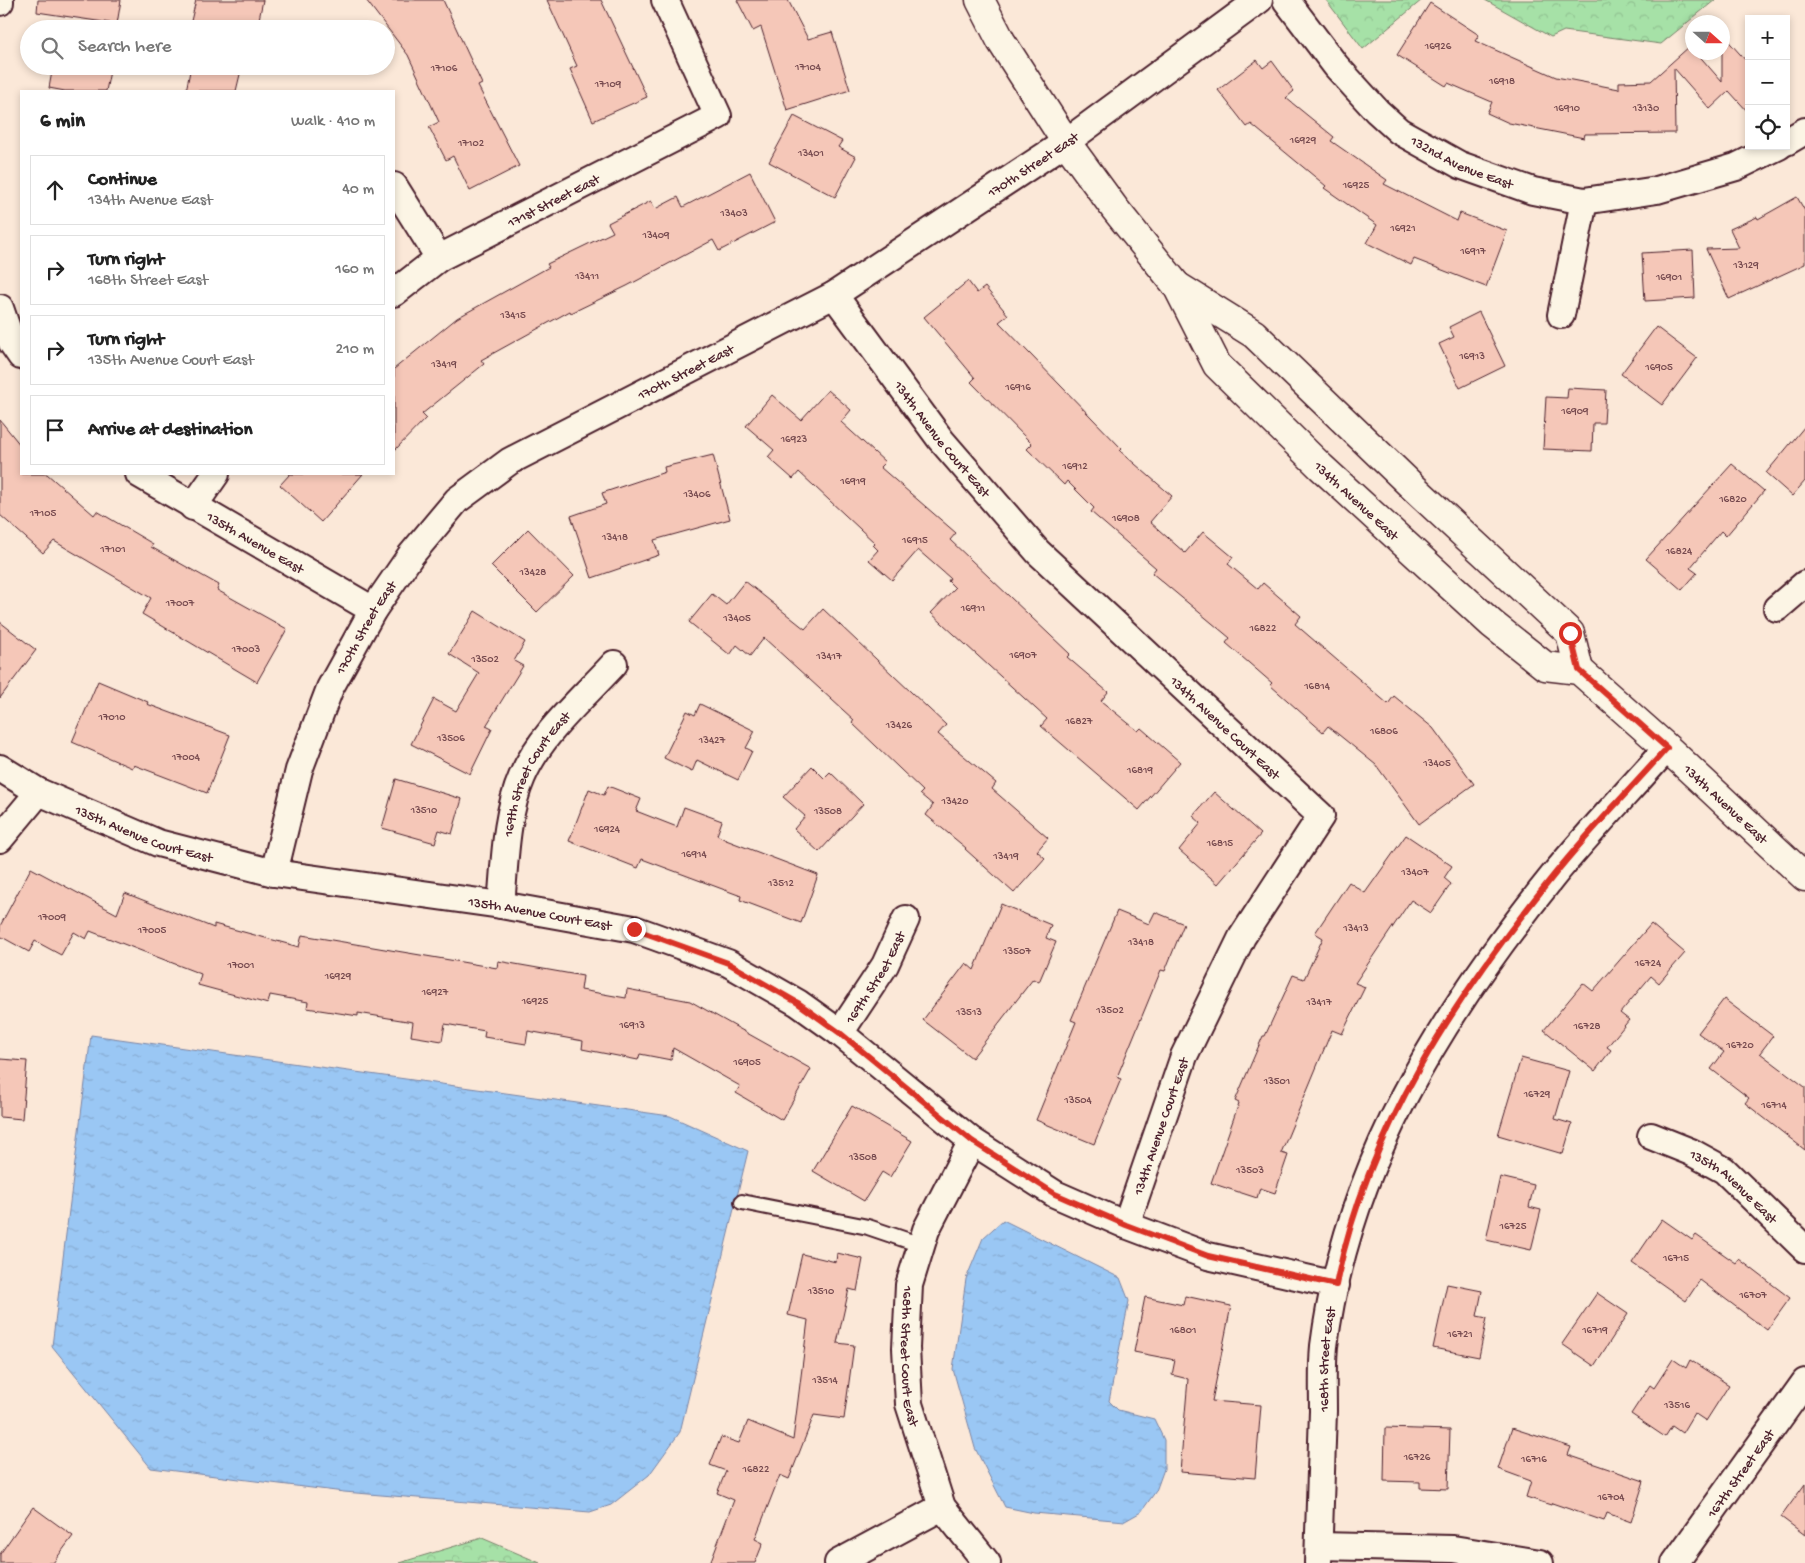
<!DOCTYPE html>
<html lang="en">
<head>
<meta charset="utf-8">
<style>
  :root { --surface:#fff; --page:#f2f2f2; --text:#222; --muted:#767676; --line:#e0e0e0 }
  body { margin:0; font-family:"Gochi Hand",sans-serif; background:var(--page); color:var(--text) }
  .controls { position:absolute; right:15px; top:15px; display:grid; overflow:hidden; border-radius:0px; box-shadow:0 2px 8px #0003 }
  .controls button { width:45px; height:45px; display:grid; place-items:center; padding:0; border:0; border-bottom:1px solid var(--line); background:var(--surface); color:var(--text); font:25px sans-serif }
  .compass { position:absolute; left:1685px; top:15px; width:45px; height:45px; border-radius:50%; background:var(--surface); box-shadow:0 2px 8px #0003; rotate:111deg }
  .stop { position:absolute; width:15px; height:15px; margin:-11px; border:4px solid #d93025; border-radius:50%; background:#fff }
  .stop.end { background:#d93025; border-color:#fff; box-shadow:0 1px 5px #0008 }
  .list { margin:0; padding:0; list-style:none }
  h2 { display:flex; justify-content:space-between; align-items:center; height:65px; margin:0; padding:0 20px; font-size:21px }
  h2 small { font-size:16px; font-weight:400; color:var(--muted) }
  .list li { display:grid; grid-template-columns:32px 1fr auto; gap:15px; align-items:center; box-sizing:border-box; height:70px; margin:0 10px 10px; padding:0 10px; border:1px solid var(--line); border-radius:0px }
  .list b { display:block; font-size:19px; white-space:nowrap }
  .list p { margin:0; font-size:16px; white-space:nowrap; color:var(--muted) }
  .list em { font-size:16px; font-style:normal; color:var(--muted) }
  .icon { flex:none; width:28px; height:28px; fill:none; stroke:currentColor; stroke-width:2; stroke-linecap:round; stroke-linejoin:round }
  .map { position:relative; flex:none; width:1805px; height:1563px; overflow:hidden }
  .search { position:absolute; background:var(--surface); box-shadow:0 2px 8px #0003; left:20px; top:20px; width:375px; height:55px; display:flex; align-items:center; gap:12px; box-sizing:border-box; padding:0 18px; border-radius:28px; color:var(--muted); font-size:19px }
  .panel { position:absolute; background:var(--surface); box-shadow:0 2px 8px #0003; left:20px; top:90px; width:375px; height:385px; border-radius:0px }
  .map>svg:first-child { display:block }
</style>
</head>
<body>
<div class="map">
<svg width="1805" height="1563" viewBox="0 0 1805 1563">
  <defs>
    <pattern id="forest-crowns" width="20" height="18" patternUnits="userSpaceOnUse" patternTransform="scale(1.25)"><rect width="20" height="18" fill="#a6e1a7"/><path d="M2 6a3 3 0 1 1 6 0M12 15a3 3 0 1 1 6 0" fill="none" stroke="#90c190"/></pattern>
    <pattern id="water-ripples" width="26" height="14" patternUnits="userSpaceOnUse" patternTransform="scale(1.25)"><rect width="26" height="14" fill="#9ac7f4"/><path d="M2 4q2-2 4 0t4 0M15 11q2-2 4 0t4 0" fill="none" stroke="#86aad1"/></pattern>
  </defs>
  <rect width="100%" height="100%" fill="#fbe8d8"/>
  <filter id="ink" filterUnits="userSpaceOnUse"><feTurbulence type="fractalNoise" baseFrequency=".02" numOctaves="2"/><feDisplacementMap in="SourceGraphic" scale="10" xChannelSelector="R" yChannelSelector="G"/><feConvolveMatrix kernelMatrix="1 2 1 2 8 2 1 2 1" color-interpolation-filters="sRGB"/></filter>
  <g filter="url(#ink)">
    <path fill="url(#forest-crowns)" stroke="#788069" d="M1326,0H1422L1363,49Z
      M1485,0H1715L1661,44L1564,31L1551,37Z
      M482,1538L540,1563H399Z"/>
    <path fill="url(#water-ripples)" stroke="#7a84a4" d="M91,1035L670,1116L748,1151L680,1432L649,1475L611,1505L590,1512L344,1492L151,1468L52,1346Z
      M1003,1220L1120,1278L1129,1301L1109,1401L1118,1410L1154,1419L1164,1440V1469L1156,1491L1141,1512L1125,1521L1034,1513L1005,1507L975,1448L953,1369L966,1279L983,1238Z"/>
    <path fill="#f5c7b8" stroke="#4a1f2b" d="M38,0H121L117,24L37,12Z
      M196,0H263L257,29H212L213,26L191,21Z
      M366,0H443L482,84L478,86L519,166L470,191L453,156L446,160L429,127L439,122L408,55Z
      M547,0H601L647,97L593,121L570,69L577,66Z
      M737,0H788L808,39L832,32L850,90L787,110L761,27L753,31Z
      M1430,3L1479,35L1475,41L1556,77L1619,89V82L1651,81L1690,46L1692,52H1696L1722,82V34L1749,64V113L1729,91L1710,109L1674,68L1675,133L1585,134L1584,138L1509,123L1487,113L1492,102L1448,83L1446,86L1397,55Z
      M1257,60L1263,68L1272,61L1294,91L1286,98L1334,137L1331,141L1387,180L1384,184L1457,221L1460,213L1507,231L1486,287L1414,259L1411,265L1367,243L1377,225L1324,188L1326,186L1251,124L1247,127L1218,90Z
      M53,66H111L106,91H65L49,88Z
      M191,66H242L236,91H186Z
      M794,116L842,141L838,147L856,157L835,197L769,162Z
      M750,172L775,222L719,251L713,240L627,286L571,313L570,311L481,360L484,364L422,414L426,418L394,451V369L457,318L549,267L547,264L613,232L608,223L651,201L655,209L678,197L683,207Z
      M1797,197L1805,211V264L1729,299L1706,249L1739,248L1730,229L1757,217L1758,219Z
      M1693,250L1695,298L1645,301L1642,253Z
      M968,281L977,293L985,287L1008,315L999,322L1122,449L1120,451L1172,496L1150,522L1185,553L1203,532L1233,557L1228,564L1258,589L1263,583L1301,616L1295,624L1388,704L1394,696L1433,728L1474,784L1419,824L1376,765L1328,726L1323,732L1270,685L1272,683L1226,643L1230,638L1152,573L1156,568L1091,512L1094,508L1067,481L1064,485L1027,449L1032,444L971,382L975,378L924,317Z
      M1479,312L1505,366L1460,388L1439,344L1454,337L1449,327Z
      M1656,327L1697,358L1662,405L1621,374Z
      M1568,388L1606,390L1604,423H1593L1592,451L1543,449L1546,397L1567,398Z
      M828,390L851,410L841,422L885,462L880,467L956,533L950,540L1070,654L1067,657L1108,692L1101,701L1138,731L1141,728L1180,762L1139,810L1041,726L1047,719L931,613L955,588L948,581L950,578L918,550L892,580L869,560L878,550L873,545L875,543L799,472L793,479L768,457L774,450L746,426L772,395L801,420Z
      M0,420L21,446V474H47L94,515L97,511L153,544L151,547L219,585L217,590L287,629L257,682L142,614L151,598L54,541L43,553L0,515Z
      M1805,426V481L1792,496L1766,473Z
      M713,455L730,519L654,540L659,555L592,578L571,516L606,504L602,493L665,472L664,467Z
      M1732,464L1764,491L1726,536L1721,531L1690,568L1697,573L1682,590L1646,559Z
      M290,474H363L321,522L280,485Z
      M528,529L574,576L537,612L491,566Z
      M745,581L805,629L823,609L946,725L938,734L996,783L992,789L1048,838L1037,851L1045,858L1014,893L965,849L966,848L926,815L933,805L920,794L923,791L852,723L854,720L764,638L750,656L737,645L730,655L689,622L712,594L726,605Z
      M475,611L525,642L514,661L523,666L486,726L492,729L470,774L411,744L434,699L456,711L479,673L449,654Z
      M0,622L36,650L0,698Z
      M98,681L148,702L147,704L230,735L207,793L134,765L132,768L72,742Z
      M700,704L755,731L746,748L752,751L738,780L697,760L692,772L664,758L687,711L695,715Z
      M812,766L824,778L830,772L863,804L819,852L794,829L805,816L783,797Z
      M396,779L462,799L452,834L439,830L435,843L382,828Z
      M608,786L641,799L636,811L677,827L684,807L722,821L717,835L726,840L818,875L801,923L740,900L741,896L642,859L638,868L569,841L589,789L604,795Z
      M1214,792L1261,834L1218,884L1179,850L1201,823L1193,816Z
      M1406,835L1452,866L1444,878L1451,884L1431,913L1411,900L1355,983L1365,987L1342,1034L1332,1030L1281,1153L1288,1155L1275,1193L1260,1188L1257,1198L1211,1183L1239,1103L1235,1101L1263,1036H1265L1293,975L1304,979L1323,938L1315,933L1349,882L1365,893Z
      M31,868L117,914L125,893L214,928V924L299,947L302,935L497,968L498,961L583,976L581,990L626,998L627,989L690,1001L811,1069L782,1120L736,1093L740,1086L673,1048L671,1060L640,1054L638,1060L582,1049L583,1041L528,1031L526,1044L484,1037L485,1031L445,1024L442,1041L411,1036L413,1022L358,1013V1016L307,1008L308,1002L270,995L268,1004L198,985L201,974L90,931L86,939L74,932L61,955L35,941L29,952L0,936V926Z
      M1001,904L1051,925L1046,938L1056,942L1039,982L1033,979L972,1058L923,1020L966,963L974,970Z
      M1117,911L1149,924L1155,912L1184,924L1165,971L1161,970L1117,1077L1121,1079L1094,1144L1036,1120L1076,1022L1071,1020Z
      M1651,924L1685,953L1659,983L1651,976L1620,1013L1629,1020L1607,1047L1611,1050L1595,1071L1544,1030L1583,983L1593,991Z
      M1724,999L1773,1036L1760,1053L1805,1087V1150L1745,1103L1749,1098L1711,1069L1724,1052L1698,1033Z
      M1521,1058L1569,1071L1555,1119L1572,1124L1563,1154L1498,1135Z
      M0,1059L27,1061L22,1119L0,1117Z
      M852,1106L912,1141L890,1177L882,1172L864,1201L813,1171Z
      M1500,1177L1534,1185L1529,1207L1541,1210L1531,1250L1486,1240Z
      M1662,1219L1692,1240L1696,1235L1736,1263L1739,1259L1790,1298L1767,1330L1700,1280L1686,1301L1632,1263Z
      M837,1253L863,1259L857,1291L849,1289L837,1343L854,1345L844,1419L814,1415L789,1479L780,1475L755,1539L763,1543L755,1563H710L734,1500L717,1493L726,1471L710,1465L721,1437L739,1443L748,1421L793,1440L808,1320L788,1315L802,1254L836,1262Z
      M1447,1284L1482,1291L1477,1316L1487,1318L1479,1357L1433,1348Z
      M1597,1293L1628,1314L1594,1366L1562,1344Z
      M1185,1296L1231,1306L1212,1401L1261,1405L1255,1478L1180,1472L1188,1379L1172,1375L1175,1360L1134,1352L1145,1297L1183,1305Z
      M1673,1359L1686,1368L1690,1360L1729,1385L1706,1421L1694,1413L1682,1433L1672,1426L1665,1437L1631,1414L1650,1385L1654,1388Z
      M1385,1428L1450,1430L1448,1489L1420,1488V1482L1384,1481Z
      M1512,1428L1571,1447L1568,1455L1644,1481L1631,1522L1607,1513L1604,1521L1552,1503L1551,1505L1526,1497L1531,1481L1498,1469Z
      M1805,1484V1535L1781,1517Z
      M33,1507L73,1536L53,1563H0V1554Z"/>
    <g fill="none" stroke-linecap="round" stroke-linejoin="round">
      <g stroke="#4a1f2b" stroke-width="18">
        <path id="service" d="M742,1202L868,1227L921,1245"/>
      </g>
      <g stroke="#4a1f2b" stroke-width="30">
        <g id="minor">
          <path id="s1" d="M1286,0L1336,66L1377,111L1399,131L1460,165L1533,191L1584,201L1657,190L1736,167L1779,146"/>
          <path d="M0,2V0"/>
          <path d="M1786,142L1805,131"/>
          <path d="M394,186L439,258"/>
          <path id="s2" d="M394,293L439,258L718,116L665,0"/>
          <path id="s3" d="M834,295L941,440L1038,552L1321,816L1242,937L1184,1056L1126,1225"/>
          <path d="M0,308L12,343L21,356"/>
          <path d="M1561,315L1584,201"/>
          <path id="s4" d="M139,474L373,610"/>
          <path d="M193,507L216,474"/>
          <path d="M1777,608L1805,584"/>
          <path id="s5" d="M0,768L39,792L158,843L274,873L501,905L634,929L728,963L798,1003L840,1033L972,1141L1055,1194L1126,1225L1208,1256L1336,1285"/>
          <path d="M0,839L39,792"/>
          <path id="s6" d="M274,873L299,770L330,688L373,610L411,555L457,500L510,461L834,295L1066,142L1259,0"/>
          <path id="s7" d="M501,905C505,863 505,816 522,777C541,733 582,699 614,664"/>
          <path id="s8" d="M840,1033L885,965L906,919"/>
          <path id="s9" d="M1651,1136L1691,1152L1724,1170L1805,1249"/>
          <path id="s10" d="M972,1141L926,1230L909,1285L906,1348L909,1404L942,1507L987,1563"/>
          <path d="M1319,1546L1453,1549L1540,1563"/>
          <path d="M838,1563L942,1507"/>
          <path id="s11" d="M1318,1563C1320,1512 1321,1462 1323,1411C1323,1390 1322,1367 1324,1346C1347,1165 1441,1015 1553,876C1589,832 1629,791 1667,748"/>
          <path id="s12" d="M1675,1563L1805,1382"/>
        </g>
      </g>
      <g stroke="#4a1f2b" stroke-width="31">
        <g id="tertiary">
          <path id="s13" d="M980,0L1001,41L1066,142L1115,209L1177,286L1217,365L1321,467L1492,624L1545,666L1579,670L1667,748L1805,877"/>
          <path d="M1177,286L1254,334L1413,487L1570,633L1579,670"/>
        </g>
      </g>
      <use href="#service" stroke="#fcf5e5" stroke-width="14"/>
      <use href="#minor" stroke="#fcf5e5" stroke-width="26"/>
      <use href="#tertiary" stroke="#fcf5e5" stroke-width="28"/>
    </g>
  </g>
  <g fill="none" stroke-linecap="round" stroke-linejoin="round" filter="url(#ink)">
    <path stroke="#d93025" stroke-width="6" d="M634,929L728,963L798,1003L840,1033L972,1141L1055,1194L1126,1225L1208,1256L1336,1285C1367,1130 1456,996 1554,875C1589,831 1629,791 1667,748L1579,670L1570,633"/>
  </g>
  <g text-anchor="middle" stroke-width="5" stroke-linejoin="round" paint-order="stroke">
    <g font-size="11" fill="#75494e">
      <text x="1438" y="49">16926</text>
      <text x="808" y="70">17104</text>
      <text x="444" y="71">17106</text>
      <text x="1502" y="84">16918</text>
      <text x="608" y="87">17109</text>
      <text x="1567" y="111">16910</text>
      <text x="1646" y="111">13130</text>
      <text x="1303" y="143">16929</text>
      <text x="471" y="146">17102</text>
      <text x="811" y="156">13401</text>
      <text x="1356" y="188">16925</text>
      <text x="734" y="216">13403</text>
      <text x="1403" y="231">16921</text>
      <text x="656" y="238">13409</text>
      <text x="1473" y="254">16917</text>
      <text x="1746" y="268">13129</text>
      <text x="587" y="279">13411</text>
      <text x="1669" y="280">16901</text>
      <text x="513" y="318">13415</text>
      <text x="1472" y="359">16913</text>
      <text x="444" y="367">13419</text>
      <text x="1659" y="370">16905</text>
      <text x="1018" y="390">16916</text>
      <text x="1575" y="414">16909</text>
      <text x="794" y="442">16923</text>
      <text x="1075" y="469">16912</text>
      <text x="853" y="484">16919</text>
      <text x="697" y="497">13406</text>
      <text x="1733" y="502">16820</text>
      <text x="43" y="516">17105</text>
      <text x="1126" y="521">16908</text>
      <text x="615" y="540">13418</text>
      <text x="915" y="543">16915</text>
      <text x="113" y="552">17101</text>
      <text x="1679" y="554">16824</text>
      <text x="533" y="575">13428</text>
      <text x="180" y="606">17007</text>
      <text x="973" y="611">16911</text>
      <text x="737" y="621">13405</text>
      <text x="1263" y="631">16822</text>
      <text x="246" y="652">17003</text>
      <text x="1023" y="658">16907</text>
      <text x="829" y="659">13417</text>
      <text x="485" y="662">13502</text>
      <text x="1317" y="689">16814</text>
      <text x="112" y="720">17010</text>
      <text x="1079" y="724">16827</text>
      <text x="899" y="728">13426</text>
      <text x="1384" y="734">16806</text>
      <text x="451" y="741">13506</text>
      <text x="712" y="743">13427</text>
      <text x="186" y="760">17004</text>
      <text x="1437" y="766">13405</text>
      <text x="1140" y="773">16819</text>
      <text x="955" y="804">13420</text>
      <text x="424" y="813">13510</text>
      <text x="828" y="814">13508</text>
      <text x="607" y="832">16924</text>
      <text x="1220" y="846">16815</text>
      <text x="694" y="857">16914</text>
      <text x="1006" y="859">13419</text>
      <text x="1415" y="875">13407</text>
      <text x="781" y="886">13512</text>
      <text x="52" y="920">17009</text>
      <text x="1356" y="931">13413</text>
      <text x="152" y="933">17005</text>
      <text x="1141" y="945">13418</text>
      <text x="1017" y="954">13507</text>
      <text x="1648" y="966">16724</text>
      <text x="241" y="968">17001</text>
      <text x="338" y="979">16929</text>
      <text x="435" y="995">16927</text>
      <text x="535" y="1004">16925</text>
      <text x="1319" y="1005">13417</text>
      <text x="1110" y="1013">13502</text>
      <text x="969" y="1015">13513</text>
      <text x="632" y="1028">16913</text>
      <text x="1587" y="1029">16728</text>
      <text x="1740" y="1048">16720</text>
      <text x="747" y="1065">16905</text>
      <text x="1277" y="1084">13501</text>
      <text x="1537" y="1097">16729</text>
      <text x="1078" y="1103">13504</text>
      <text x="1774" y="1108">16714</text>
      <text x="863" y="1160">13508</text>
      <text x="1250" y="1173">13503</text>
      <text x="1513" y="1229">16725</text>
      <text x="1676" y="1261">16715</text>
      <text x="821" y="1294">13510</text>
      <text x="1753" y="1298">16707</text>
      <text x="1183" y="1333">16801</text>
      <text x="1595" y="1333">16719</text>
      <text x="1460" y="1337">16721</text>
      <text x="825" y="1383">13514</text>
      <text x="1677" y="1408">13516</text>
      <text x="1417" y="1460">16726</text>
      <text x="1534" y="1462">16716</text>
      <text x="756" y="1472">16822</text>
      <text x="1611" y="1500">16704</text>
    </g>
    <g font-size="14" fill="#4a1f2b" stroke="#fcf5e5">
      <text dy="5" stroke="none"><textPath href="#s1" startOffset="244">132nd Avenue East</textPath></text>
      <text dy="5" stroke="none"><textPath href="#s6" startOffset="1089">170th Street East</textPath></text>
      <text dy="5" stroke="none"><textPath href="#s2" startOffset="185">171st Street East</textPath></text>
      <text dy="5" stroke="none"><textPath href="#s6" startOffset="684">170th Street East</textPath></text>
      <text dy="5" stroke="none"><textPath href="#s3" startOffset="180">134th Avenue Court East</textPath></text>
      <text dy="5" stroke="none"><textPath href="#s13" startOffset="631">134th Avenue East</textPath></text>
      <text dy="5" stroke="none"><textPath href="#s4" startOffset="135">135th Avenue East</textPath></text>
      <text dy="5" stroke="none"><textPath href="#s6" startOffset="264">170th Street East</textPath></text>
      <text dy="5" stroke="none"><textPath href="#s3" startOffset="585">134th Avenue Court East</textPath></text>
      <text dy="5" stroke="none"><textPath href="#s7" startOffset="139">169th Street Court East</textPath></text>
      <text dy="5" stroke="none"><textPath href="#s13" startOffset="1115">134th Avenue East</textPath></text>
      <text dy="5" stroke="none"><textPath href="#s5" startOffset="159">135th Avenue Court East</textPath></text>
      <text dy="5" stroke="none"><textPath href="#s5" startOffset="564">135th Avenue Court East</textPath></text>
      <text dy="5" stroke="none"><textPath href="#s8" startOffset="66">169th Street East</textPath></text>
      <text transform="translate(1160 1126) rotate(-71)" y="5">134th Avenue Court East</text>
      <text dy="5" stroke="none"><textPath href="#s9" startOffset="98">135th Avenue East</textPath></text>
      <text dy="5" stroke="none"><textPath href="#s10" startOffset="229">168th Street Court East</textPath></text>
      <text dy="5" stroke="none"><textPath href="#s11" startOffset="204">168th Street East</textPath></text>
      <text dy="5" stroke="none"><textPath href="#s12" startOffset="111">167th Street East</textPath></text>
    </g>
  </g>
</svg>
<div class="controls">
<button>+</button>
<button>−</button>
<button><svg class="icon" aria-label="locate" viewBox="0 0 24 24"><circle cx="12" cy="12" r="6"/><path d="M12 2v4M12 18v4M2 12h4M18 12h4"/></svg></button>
</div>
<svg class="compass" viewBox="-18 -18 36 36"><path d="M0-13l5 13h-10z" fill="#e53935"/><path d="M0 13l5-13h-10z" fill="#767676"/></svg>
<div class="stop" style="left:1570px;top:633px"></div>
<div class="stop end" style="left:634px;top:929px"></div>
<div class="search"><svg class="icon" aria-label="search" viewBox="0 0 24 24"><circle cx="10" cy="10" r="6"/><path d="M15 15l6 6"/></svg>Search here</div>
<section class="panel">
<h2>6 min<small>Walk · 410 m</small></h2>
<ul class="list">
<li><svg class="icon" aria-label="ahead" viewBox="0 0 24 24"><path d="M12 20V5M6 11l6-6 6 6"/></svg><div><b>Continue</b><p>134th Avenue East</p></div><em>40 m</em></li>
<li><svg class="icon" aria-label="right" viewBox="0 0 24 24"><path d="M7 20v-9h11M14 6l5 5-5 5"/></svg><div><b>Turn right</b><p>168th Street East</p></div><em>160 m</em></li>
<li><svg class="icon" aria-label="right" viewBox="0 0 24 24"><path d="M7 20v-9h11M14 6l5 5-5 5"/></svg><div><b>Turn right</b><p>135th Avenue Court East</p></div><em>210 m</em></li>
<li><svg class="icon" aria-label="arrive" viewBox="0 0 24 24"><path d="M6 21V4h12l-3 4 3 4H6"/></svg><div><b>Arrive at destination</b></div></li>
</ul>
</section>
</div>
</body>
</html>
